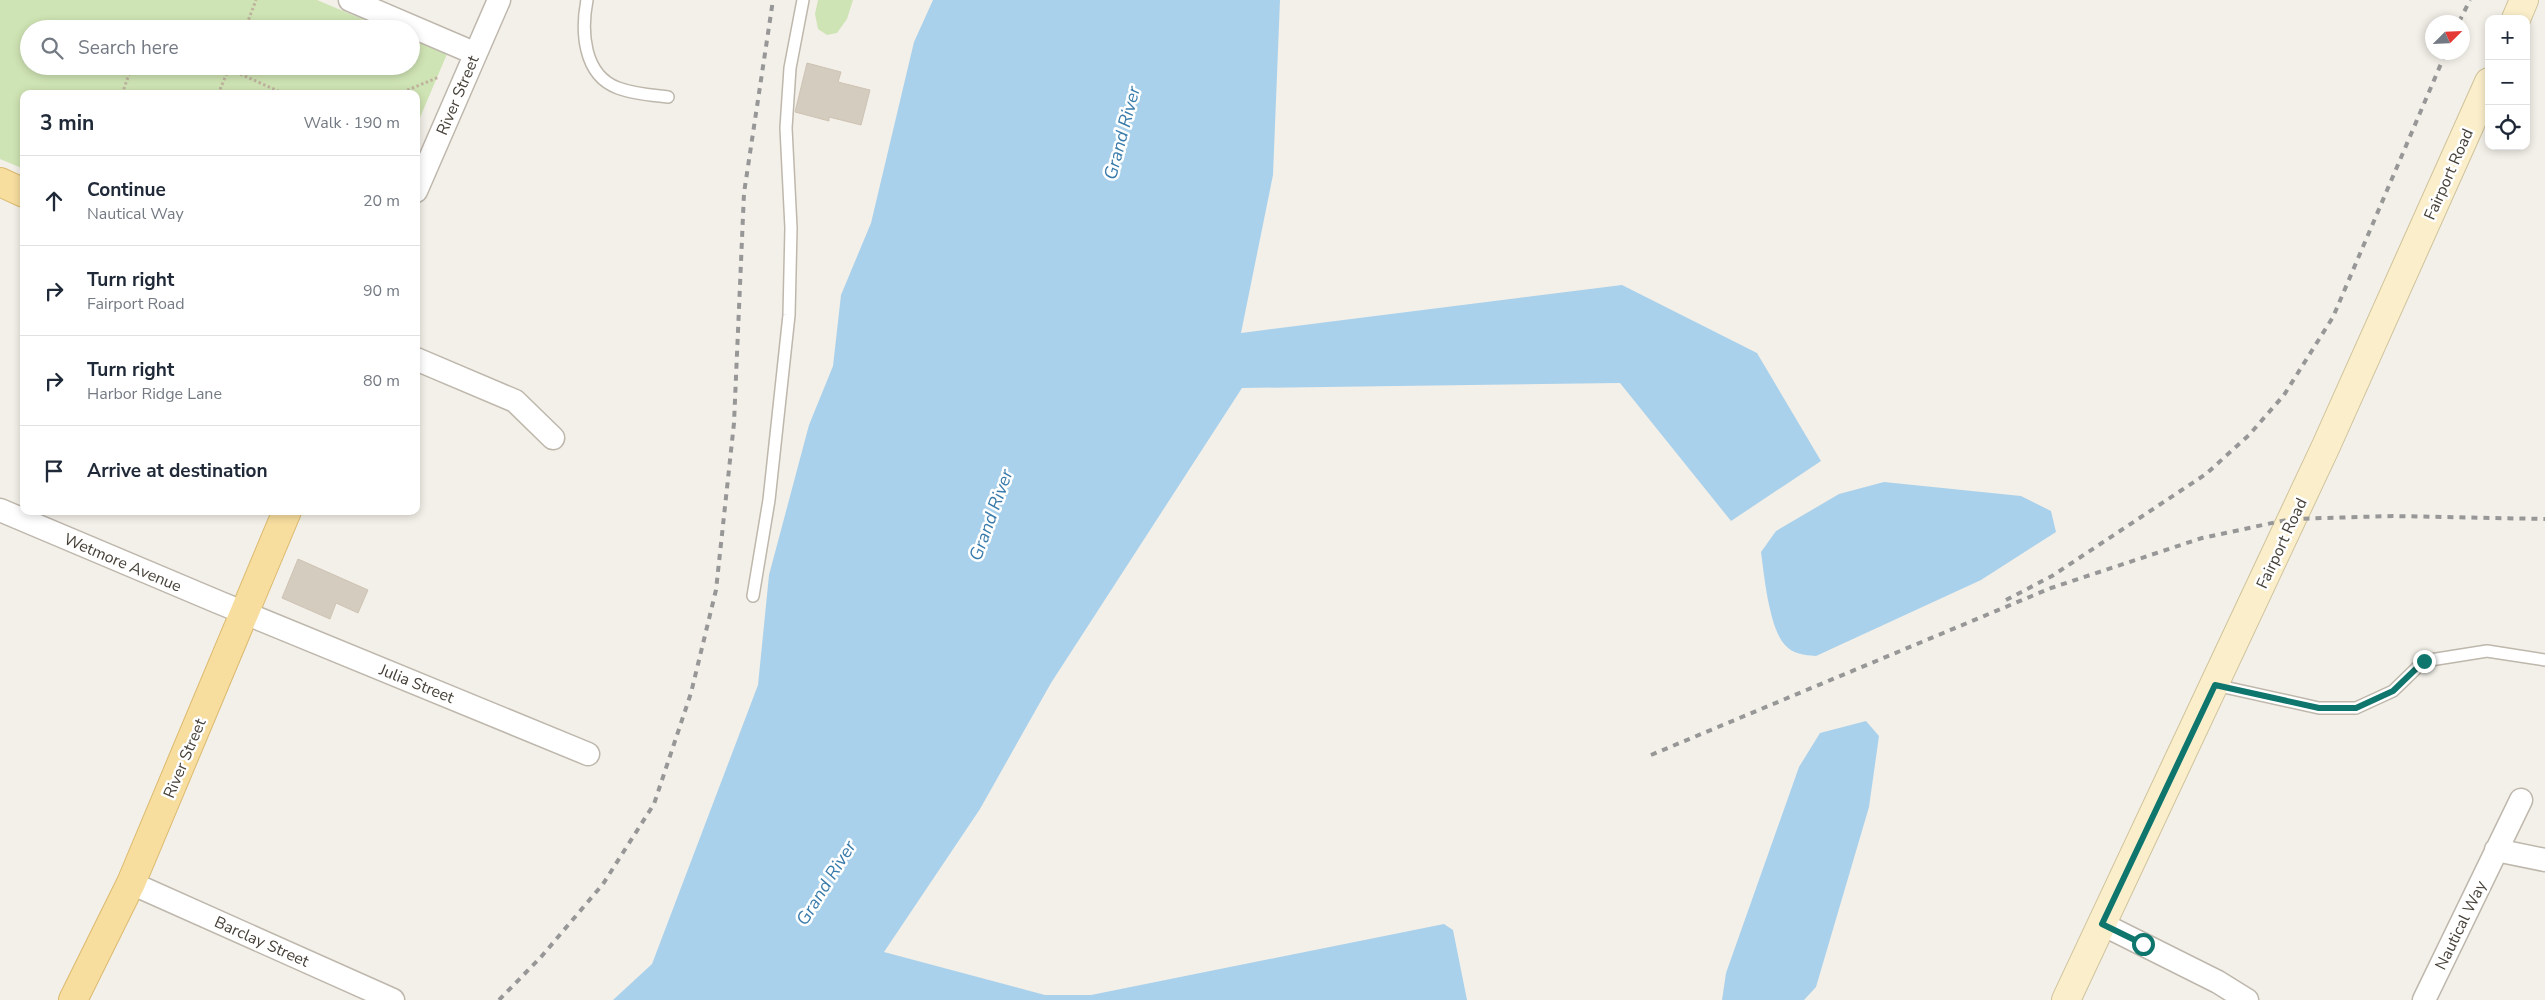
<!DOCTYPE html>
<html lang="en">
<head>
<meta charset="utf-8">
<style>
  :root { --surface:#fff; --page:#f6f6f7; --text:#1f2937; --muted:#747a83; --line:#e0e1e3 }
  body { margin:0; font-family:"Nunito Sans",sans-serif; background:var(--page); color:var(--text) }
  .controls { position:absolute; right:15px; top:15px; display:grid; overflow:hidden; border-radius:10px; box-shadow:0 2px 8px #0003 }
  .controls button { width:45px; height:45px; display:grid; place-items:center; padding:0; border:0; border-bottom:1px solid var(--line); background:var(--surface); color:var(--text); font:25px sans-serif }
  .compass { position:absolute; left:2425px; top:15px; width:45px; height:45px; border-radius:50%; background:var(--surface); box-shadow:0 2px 8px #0003; rotate:66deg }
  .stop { position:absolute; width:15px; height:15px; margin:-11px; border:4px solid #0f766e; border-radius:50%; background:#fff }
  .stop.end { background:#0f766e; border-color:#fff; box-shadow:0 1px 5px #0008 }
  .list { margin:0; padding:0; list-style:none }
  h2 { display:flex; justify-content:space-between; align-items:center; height:65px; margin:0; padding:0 20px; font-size:21px }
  h2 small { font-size:16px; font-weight:400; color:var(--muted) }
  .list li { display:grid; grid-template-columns:32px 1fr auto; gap:15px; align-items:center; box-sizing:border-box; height:90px; padding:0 20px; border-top:1px solid var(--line) }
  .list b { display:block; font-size:19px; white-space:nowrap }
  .list p { margin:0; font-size:16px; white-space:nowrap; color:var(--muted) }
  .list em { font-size:16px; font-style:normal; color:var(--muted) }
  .icon { flex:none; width:28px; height:28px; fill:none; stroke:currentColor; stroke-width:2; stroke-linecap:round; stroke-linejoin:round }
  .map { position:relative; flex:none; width:2545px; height:1000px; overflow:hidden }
  .search { position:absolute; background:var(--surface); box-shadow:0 2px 8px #0003; left:20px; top:20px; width:400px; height:55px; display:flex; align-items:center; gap:12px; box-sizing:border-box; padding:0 18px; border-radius:28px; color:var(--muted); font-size:19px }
  .panel { position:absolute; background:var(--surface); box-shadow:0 2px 8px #0003; left:20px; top:90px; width:400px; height:425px; border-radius:10px }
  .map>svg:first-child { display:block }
</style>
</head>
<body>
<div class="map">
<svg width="2545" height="1000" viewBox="0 0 2545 1000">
  <rect width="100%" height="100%" fill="#f3f0e9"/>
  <path fill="#cfe4b4" d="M0,0H317L386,29H29V66H411V39L447,54L416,127V94H24V169L0,159Z
    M818,0H853L847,19L837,33L827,35L818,29L815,14Z"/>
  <path fill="#aad1eb" d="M933,0H1280L1273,175L1241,333L1622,285L1757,353L1821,461L1731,521L1620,383L1242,388L1051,683L980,809L884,952L1045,995H1091L1444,924L1453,930L1467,1000H613L652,964L758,685L769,575L809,425L833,366L841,295L871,223L914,42Z
    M1884,482L2021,496L2051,511L2056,532L1981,580L1816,656C1804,655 1793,654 1785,645C1769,628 1764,574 1761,552L1776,531L1839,494Z
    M1866,721L1879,736L1869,807L1816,987L1804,1000H1722L1726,973L1799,767L1820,733Z"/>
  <path fill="#d4ccbf" stroke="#cec3b3" d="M807,63L841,72L838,82L870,90L861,125L829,117V121L795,112Z
    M298,559L368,590L358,613L336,603L330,619L282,598Z"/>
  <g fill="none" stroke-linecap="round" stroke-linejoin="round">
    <g stroke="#beb7ac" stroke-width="14">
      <path id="lane" d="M587,0C581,31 583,75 618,88C634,94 651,95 668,97
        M753,596L769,500L789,315L791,228L786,128L790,68L803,0
        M2215,685L2319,708H2356L2393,691L2424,661L2487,651L2545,660"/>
    </g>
    <g stroke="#beb7ac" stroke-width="25">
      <path id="street" d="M350,0L474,53
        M416,191L499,0
        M416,359L515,401L553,438
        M0,510L218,602L588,754
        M2496,850L2545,860
        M131,883L393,1000
        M2102,924L2218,982L2247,1000
        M2424,1000L2521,800"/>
    </g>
    <g stroke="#cfc29b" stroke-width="30">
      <path id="secondary" d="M2516,19L2524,0
        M2066,1000L2326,446L2489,82"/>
    </g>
    <g stroke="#dbba6f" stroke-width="30">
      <path id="primary" d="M0,182L24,193
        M73,1000L131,883L287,511"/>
    </g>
    <path stroke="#bfb39e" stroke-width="3" stroke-dasharray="2.5 2.5" stroke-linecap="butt" d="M245,29L256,0
      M222,66L285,94
      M122,94L132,66
      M218,94L230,66
      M398,94L439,77"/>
    <use href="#lane" stroke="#fff" stroke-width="11"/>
    <use href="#street" stroke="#fff" stroke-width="22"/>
    <use href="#secondary" stroke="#fbefcb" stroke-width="28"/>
    <use href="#primary" stroke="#f7dd9e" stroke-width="28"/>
    <path stroke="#979797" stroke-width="4" stroke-dasharray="6 6" stroke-linecap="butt" d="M2459,22L2470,0
      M2006,600L2052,576L2206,474L2249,435L2284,395L2333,317L2446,52
      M1651,755L2051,588L2202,538L2291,519L2393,516L2545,519
      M499,1000L541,957L603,884L654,804L691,693L716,590L734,423L744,193L773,0"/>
  </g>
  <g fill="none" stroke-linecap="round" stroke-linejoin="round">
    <path stroke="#0f766e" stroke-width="6" d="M2143,944L2102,924L2215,685L2319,708H2356L2393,691L2424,661"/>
  </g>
  <g text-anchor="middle" stroke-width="5" stroke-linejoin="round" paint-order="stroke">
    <g font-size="16" fill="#464038" stroke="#fff">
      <text transform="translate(457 95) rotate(-67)" y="6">River Street</text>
      <text transform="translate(2448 174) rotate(-66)" y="6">Fairport Road</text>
      <text transform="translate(2281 543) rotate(-65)" y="6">Fairport Road</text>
      <text transform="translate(123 562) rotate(23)" y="6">Wetmore Avenue</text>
      <text transform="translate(417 683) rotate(22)" y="6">Julia Street</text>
      <text transform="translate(184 758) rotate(-67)" y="6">River Street</text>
      <text transform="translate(2460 925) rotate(-64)" y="6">Nautical Way</text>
      <text transform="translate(262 941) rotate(24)" y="6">Barclay Street</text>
    </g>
    <g font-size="18" font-style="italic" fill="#387bab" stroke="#fff">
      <text transform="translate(1122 133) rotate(-75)" y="6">Grand River</text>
      <text transform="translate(991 515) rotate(-70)" y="6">Grand River</text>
      <text transform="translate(826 883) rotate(-58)" y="6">Grand River</text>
    </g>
  </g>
</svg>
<div class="controls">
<button>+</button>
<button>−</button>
<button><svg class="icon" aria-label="locate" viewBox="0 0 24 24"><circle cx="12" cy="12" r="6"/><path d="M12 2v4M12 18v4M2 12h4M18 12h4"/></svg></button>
</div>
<svg class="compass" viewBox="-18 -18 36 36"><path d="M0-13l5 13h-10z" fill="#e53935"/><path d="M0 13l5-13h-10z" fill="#747a83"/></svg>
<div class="stop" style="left:2143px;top:944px"></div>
<div class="stop end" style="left:2424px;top:661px"></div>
<div class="search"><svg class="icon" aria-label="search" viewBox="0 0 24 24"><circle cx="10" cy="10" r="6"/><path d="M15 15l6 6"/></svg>Search here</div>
<section class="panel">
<h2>3 min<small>Walk · 190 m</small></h2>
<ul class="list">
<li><svg class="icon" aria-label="ahead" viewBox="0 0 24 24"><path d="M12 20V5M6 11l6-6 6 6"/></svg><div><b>Continue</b><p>Nautical Way</p></div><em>20 m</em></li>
<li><svg class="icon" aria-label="right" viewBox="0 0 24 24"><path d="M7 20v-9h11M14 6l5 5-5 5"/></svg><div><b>Turn right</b><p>Fairport Road</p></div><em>90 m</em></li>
<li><svg class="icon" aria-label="right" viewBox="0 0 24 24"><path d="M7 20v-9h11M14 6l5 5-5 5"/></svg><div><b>Turn right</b><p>Harbor Ridge Lane</p></div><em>80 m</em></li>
<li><svg class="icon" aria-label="arrive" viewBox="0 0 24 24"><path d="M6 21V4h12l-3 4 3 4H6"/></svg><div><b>Arrive at destination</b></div></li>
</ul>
</section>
</div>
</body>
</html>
